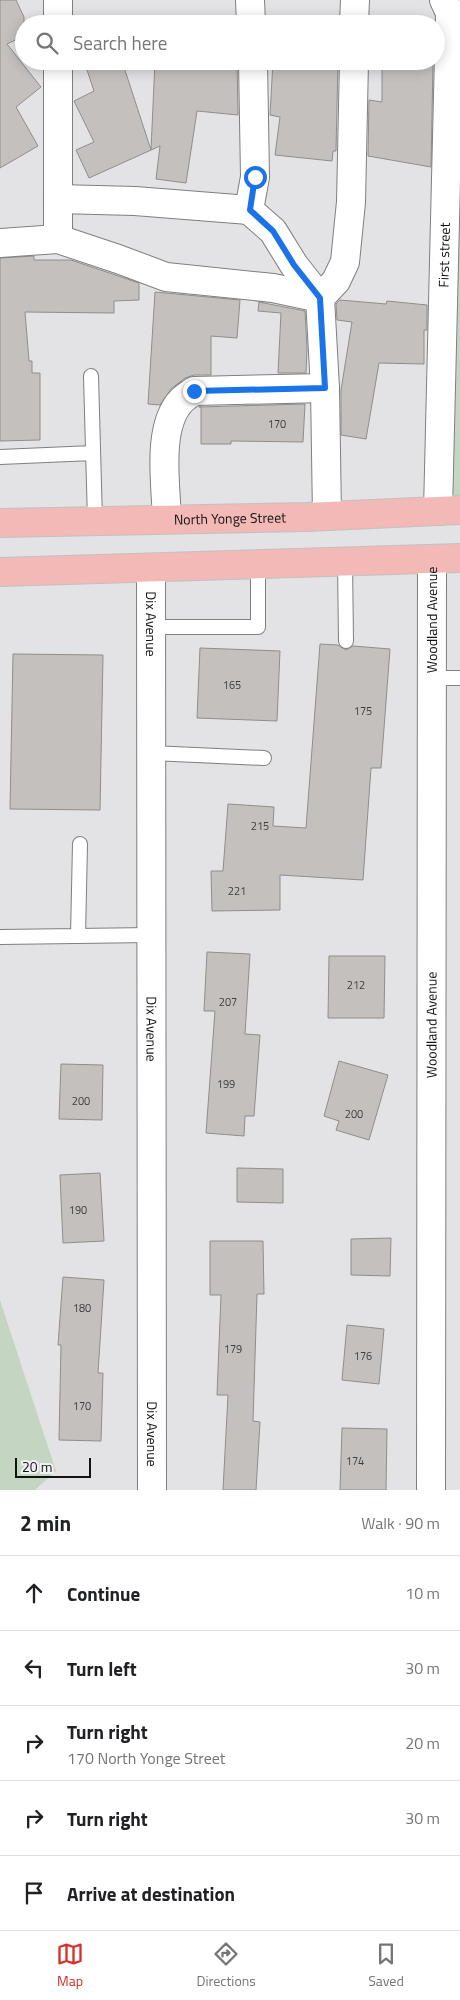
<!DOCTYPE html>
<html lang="en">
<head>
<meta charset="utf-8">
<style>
  :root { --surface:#fff; --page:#f6f6f6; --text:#202124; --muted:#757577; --line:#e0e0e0; --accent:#d93025 }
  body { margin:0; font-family:"Titillium Web",sans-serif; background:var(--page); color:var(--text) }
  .scale { position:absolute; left:15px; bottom:12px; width:76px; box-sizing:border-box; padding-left:5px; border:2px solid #121213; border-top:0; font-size:14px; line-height:18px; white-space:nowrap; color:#121213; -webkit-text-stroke:4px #f0f1f4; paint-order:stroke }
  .stop { position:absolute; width:15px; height:15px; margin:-11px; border:4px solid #1a73e8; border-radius:50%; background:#fff }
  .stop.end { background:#1a73e8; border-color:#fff; box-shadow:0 1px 5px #0008 }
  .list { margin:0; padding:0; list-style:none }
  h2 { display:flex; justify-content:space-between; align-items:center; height:65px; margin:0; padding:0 20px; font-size:21px }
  h2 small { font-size:16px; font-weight:400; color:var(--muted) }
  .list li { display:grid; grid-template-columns:32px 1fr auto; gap:15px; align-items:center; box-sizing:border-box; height:75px; padding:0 20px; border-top:1px solid var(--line) }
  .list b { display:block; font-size:19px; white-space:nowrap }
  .list p { margin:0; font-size:16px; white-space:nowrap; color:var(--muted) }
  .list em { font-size:16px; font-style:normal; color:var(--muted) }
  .icon { flex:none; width:28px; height:28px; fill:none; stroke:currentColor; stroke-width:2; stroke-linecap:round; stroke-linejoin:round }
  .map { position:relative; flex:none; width:460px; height:1490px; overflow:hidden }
  .search { position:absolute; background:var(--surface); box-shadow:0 2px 12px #0003; left:15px; right:15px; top:15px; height:55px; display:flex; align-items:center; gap:12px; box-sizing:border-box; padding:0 18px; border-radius:28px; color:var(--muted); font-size:19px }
  .sheet { height:440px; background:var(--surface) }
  nav { display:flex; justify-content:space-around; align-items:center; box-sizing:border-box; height:70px; border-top:1px solid var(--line); background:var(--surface); font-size:14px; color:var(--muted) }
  nav a { display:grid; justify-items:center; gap:2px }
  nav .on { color:var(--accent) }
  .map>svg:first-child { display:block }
</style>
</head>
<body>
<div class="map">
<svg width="460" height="1490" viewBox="0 0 460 1490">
  <rect width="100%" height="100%" fill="#e3e3e6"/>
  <path fill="#c4d6c1" d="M450,0H460V496L438,497Z
    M0,1300L56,1471L35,1490H0Z"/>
  <path fill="#c3c0be" stroke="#908d8b" d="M0,0H16L24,17V36L7,44L41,87L16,107L38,146L0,168Z
    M84,61H122L151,150L155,61H237L238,115L197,111L186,183L156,179L160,146L89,178L76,150L94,142L74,101L94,91Z
    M273,61L311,64V61H338L336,151H333L332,161L275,155L280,117L270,115Z
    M382,63H433L431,167L368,156L369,100L382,102Z
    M34,256V260H71L139,283V300L114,301V313L25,312L29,361H32V373H40V440L0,441V258Z
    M155,292L240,300L237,338L211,336V375H194L185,378L171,389L160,405L148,404Z
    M340,300L386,304L387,301L427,305V330H424V364L379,363L366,439L341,435V390L352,322L337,320L336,304Z
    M259,302L305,311L307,349L306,373H278L281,313L258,311Z
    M305,404L303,442L231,441V444H201V407H199Z
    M320,644L338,645L346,650L353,646L390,649L381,768H371L363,880L280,875V910L212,911L211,871H223L228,804L274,807L273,826L306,828Z
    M200,648L280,651L277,721L197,718Z
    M13,654L103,655L100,810L10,809Z
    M207,952L250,954L245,1034L260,1035L254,1116H245L244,1136L206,1133L215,1011H204Z
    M329,956H385L384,1018H328Z
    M339,1061L388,1075L369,1140L336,1130L339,1121L324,1116Z
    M61,1064L103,1065L102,1120L59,1119Z
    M237,1168L283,1169V1203L237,1202Z
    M100,1173L104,1241L63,1243L60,1175Z
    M391,1238L390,1276L351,1275V1239Z
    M210,1241H263L264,1294H257L253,1421L260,1422L256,1490H223L228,1395H217L221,1295H210Z
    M63,1277L104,1280L98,1373H103L101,1441L59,1440L61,1345H58Z
    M347,1325L384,1329L379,1384L342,1380Z
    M342,1428L387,1429L386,1490H340Z"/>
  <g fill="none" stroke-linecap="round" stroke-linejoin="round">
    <g stroke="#7f7f82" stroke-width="16">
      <path id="lane" d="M91,376L95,521
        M0,457L93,453
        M345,562L346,641
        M152,627H258V564
        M432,678H460
        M151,753L264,758
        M78,936L80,844
        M0,937L151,935"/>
    </g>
    <g stroke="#7f7f82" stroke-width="30">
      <g id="street">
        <path d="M58,0V24"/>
        <path d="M250,0L251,24"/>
        <path d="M354,24L355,0"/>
        <path d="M58,61V239"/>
        <path d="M58,199L135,201L249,210L255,177L253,61"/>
        <path d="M249,210L273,231L294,265L320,298"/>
        <path d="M0,243L58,239L118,259L166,277L273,288L320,298"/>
        <path d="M320,298L336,281L345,262L351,202L354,61"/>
        <path d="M320,298L325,388L327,516"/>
        <path id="s1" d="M438,511L450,13L444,0"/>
        <path d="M167,519C166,486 156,426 182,400C186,396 190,394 194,391L325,388"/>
        <path id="s2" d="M151,568L152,1490"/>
        <path id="s3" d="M431,1490L432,559"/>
      </g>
    </g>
    <g stroke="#c1c1c2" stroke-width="30">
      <g id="primary">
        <path id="s4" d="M0,523L307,517L460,510"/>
        <path d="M0,572L460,558"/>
      </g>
    </g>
    <use href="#lane" stroke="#fff" stroke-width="14"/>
    <use href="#street" stroke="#fff" stroke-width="28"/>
    <use href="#primary" stroke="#f2b9b6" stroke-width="28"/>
  </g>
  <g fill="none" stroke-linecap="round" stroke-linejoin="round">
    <path stroke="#1a73e8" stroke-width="6" d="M194,391L325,388L320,298L294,265L273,231L250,210L255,177"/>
  </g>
  <g text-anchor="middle" stroke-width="5" stroke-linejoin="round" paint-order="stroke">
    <g font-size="11" fill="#3e3e3e">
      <text x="277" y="428">170</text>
      <text x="232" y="689">165</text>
      <text x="363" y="715">175</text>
      <text x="260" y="830">215</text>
      <text x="237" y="895">221</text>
      <text x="356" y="989">212</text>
      <text x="228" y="1006">207</text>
      <text x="226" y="1088">199</text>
      <text x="81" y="1105">200</text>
      <text x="354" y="1118">200</text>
      <text x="78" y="1214">190</text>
      <text x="82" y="1312">180</text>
      <text x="233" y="1353">179</text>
      <text x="363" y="1360">176</text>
      <text x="82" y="1410">170</text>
      <text x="355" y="1465">174</text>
    </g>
    <g font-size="14" fill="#121213" stroke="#f0f1f4">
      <text dy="5" stroke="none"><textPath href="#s1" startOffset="256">First street</textPath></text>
      <text dy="5" stroke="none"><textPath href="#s4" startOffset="230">North Yonge Street</textPath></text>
      <text dy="5" stroke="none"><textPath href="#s3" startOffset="870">Woodland Avenue</textPath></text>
      <text dy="5" stroke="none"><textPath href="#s2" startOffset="56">Dix Avenue</textPath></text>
      <text dy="5" stroke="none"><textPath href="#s3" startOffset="465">Woodland Avenue</textPath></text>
      <text dy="5" stroke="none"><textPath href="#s2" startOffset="461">Dix Avenue</textPath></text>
      <text dy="5" stroke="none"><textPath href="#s2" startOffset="866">Dix Avenue</textPath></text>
    </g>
  </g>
</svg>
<div class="scale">20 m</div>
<div class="stop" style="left:255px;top:177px"></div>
<div class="stop end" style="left:194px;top:391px"></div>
<div class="search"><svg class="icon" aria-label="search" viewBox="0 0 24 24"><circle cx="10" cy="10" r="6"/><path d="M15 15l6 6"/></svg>Search here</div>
</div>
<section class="sheet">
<h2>2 min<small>Walk · 90 m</small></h2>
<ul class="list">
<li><svg class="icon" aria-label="ahead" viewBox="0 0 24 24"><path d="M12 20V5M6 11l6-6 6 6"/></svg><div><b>Continue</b></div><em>10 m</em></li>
<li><svg class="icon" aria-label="left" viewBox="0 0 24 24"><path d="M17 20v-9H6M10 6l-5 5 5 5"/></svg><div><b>Turn left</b></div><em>30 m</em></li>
<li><svg class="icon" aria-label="right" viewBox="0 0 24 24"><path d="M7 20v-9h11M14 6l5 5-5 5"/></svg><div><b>Turn right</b><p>170 North Yonge Street</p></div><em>20 m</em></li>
<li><svg class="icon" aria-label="right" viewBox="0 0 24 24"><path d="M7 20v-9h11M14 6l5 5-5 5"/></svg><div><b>Turn right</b></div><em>30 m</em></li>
<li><svg class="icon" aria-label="arrive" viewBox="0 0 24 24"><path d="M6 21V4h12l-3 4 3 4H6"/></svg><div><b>Arrive at destination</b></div></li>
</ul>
</section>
<nav>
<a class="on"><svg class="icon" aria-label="map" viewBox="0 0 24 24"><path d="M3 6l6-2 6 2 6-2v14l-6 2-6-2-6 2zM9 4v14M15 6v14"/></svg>Map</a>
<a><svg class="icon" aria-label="directions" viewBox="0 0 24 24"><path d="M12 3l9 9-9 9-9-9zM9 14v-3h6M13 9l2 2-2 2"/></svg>Directions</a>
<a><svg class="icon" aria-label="saved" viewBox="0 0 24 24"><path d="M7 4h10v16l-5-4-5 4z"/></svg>Saved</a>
</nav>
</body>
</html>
